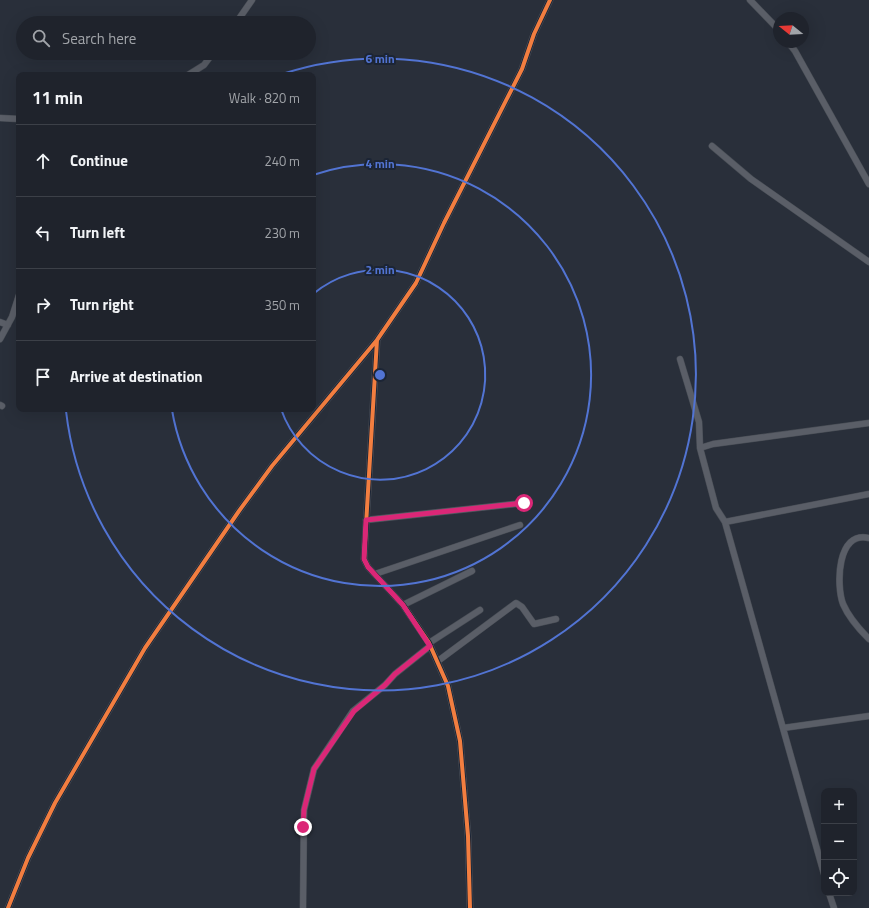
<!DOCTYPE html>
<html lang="en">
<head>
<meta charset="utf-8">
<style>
  :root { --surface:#1f232c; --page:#272b34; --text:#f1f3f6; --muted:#a1a4a9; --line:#3c4048 }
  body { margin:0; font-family:"Titillium Web",sans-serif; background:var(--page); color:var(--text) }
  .controls { position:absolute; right:12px; bottom:12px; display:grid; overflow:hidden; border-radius:8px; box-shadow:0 4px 16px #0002 }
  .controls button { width:36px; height:36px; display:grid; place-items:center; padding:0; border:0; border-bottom:1px solid var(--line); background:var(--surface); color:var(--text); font:20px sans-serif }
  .compass { position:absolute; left:773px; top:12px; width:36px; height:36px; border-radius:50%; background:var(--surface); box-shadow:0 4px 16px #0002; rotate:288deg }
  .stop { position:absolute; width:12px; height:12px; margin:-9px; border:3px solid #db2777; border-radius:50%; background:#fff }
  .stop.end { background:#db2777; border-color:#fff; box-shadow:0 1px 4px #0008 }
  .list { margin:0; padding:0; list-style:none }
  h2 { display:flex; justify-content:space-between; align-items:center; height:52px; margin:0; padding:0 16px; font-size:17px }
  h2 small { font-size:13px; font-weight:400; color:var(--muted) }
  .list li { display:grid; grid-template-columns:26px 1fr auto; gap:12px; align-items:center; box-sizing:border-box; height:72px; padding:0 16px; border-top:1px solid var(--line) }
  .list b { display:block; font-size:15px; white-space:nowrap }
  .list em { font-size:13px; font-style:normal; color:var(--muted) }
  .icon { flex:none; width:22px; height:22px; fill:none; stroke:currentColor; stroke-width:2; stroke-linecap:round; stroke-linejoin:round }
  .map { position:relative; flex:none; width:869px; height:908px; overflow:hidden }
  .search { position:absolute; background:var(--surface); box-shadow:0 4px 16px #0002; left:16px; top:16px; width:300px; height:44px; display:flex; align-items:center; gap:10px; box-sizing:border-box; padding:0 14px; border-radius:22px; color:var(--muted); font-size:15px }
  .panel { position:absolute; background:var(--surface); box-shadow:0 4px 16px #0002; left:16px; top:72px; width:300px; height:340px; border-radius:8px }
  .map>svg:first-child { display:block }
</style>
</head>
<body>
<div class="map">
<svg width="869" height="908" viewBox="0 0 869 908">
  <rect width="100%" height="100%" fill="#292f3a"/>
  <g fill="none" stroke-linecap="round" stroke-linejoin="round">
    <g stroke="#474c54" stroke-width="7">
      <path id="minor" d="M750,0L779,30
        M236,23L252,0
        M788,42L795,51L869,184
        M188,75L204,65L213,53
        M0,118L19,119
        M712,146L751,179L869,262
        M0,322L8,325
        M0,339L12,317L19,295
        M377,341L364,559L368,567L403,605L429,643L448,686L460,741L468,836L470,908
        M680,359L699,422L700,448L716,508L725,522L824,874
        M0,405L2,406
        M700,448L713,444L869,423
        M366,520L524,503
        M725,522L869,494
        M869,538C837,530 836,585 843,604C849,618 859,629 869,639
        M375,574L520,525
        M403,605L472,571
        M429,643L480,610
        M438,661L516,603L522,607L534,624L556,619
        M783,728L869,716
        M829,893L834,908
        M8,908L28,858L55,803L145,648L239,511L272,466L377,340L416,283L444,223L522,69L534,34L550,0
        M303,908L304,810L314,769L353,711L385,685L395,674L430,646"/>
    </g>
    <use href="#minor" stroke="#5a5e67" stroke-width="6"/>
    <g stroke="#1c2535" stroke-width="6">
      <path id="cycleway" d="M377,340L364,559L368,567L403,605L429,643L448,686L460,741L468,836L470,908
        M8,908L28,858L55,803L145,648L239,511L272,466L377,340L416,283L444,223L522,69L534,34L550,0"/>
    </g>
    <use href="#cycleway" stroke="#f27e40" stroke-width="4"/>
  </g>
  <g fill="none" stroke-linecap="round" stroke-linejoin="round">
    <path stroke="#db2777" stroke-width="5" d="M303,827L304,810L314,769L354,711L385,685L395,674L430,646L403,605L368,567L364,559L366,520L524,503"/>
  </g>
  <g fill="none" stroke="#5274d3" stroke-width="2">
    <path d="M313 294A105 105 0 1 1 281 409"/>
    <path d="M313 175A211 211 0 1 1 172 410"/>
    <path d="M282 74A316 316 0 1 1 66 411"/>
  </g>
  <circle cx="380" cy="375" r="6" fill="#5274d3" stroke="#1c2535" stroke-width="2"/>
  <g font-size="12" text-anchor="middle" font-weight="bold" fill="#5274d3" stroke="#1c2535" stroke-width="4" stroke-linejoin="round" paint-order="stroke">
    <text x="380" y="63">6 min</text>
    <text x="380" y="168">4 min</text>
    <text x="380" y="274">2 min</text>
  </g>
</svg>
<div class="controls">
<button>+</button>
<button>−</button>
<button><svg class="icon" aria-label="locate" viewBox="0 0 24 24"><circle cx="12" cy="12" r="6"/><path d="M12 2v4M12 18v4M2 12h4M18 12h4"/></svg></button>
</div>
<svg class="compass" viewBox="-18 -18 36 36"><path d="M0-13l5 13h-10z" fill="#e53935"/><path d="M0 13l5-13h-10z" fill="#a1a4a9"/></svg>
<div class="stop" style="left:524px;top:503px"></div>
<div class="stop end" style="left:303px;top:827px"></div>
<div class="search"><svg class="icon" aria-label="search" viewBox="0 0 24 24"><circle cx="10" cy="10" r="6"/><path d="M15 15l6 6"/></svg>Search here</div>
<section class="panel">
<h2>11 min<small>Walk · 820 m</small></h2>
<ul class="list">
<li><svg class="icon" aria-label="ahead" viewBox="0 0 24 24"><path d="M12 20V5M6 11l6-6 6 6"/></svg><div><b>Continue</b></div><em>240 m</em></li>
<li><svg class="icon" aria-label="left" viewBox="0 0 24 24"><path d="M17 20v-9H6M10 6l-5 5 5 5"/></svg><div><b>Turn left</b></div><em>230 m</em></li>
<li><svg class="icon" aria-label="right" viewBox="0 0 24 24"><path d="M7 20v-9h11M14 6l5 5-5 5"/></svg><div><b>Turn right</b></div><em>350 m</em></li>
<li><svg class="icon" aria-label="arrive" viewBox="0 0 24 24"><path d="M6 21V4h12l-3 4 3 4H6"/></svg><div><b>Arrive at destination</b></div></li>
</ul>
</section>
</div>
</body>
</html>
